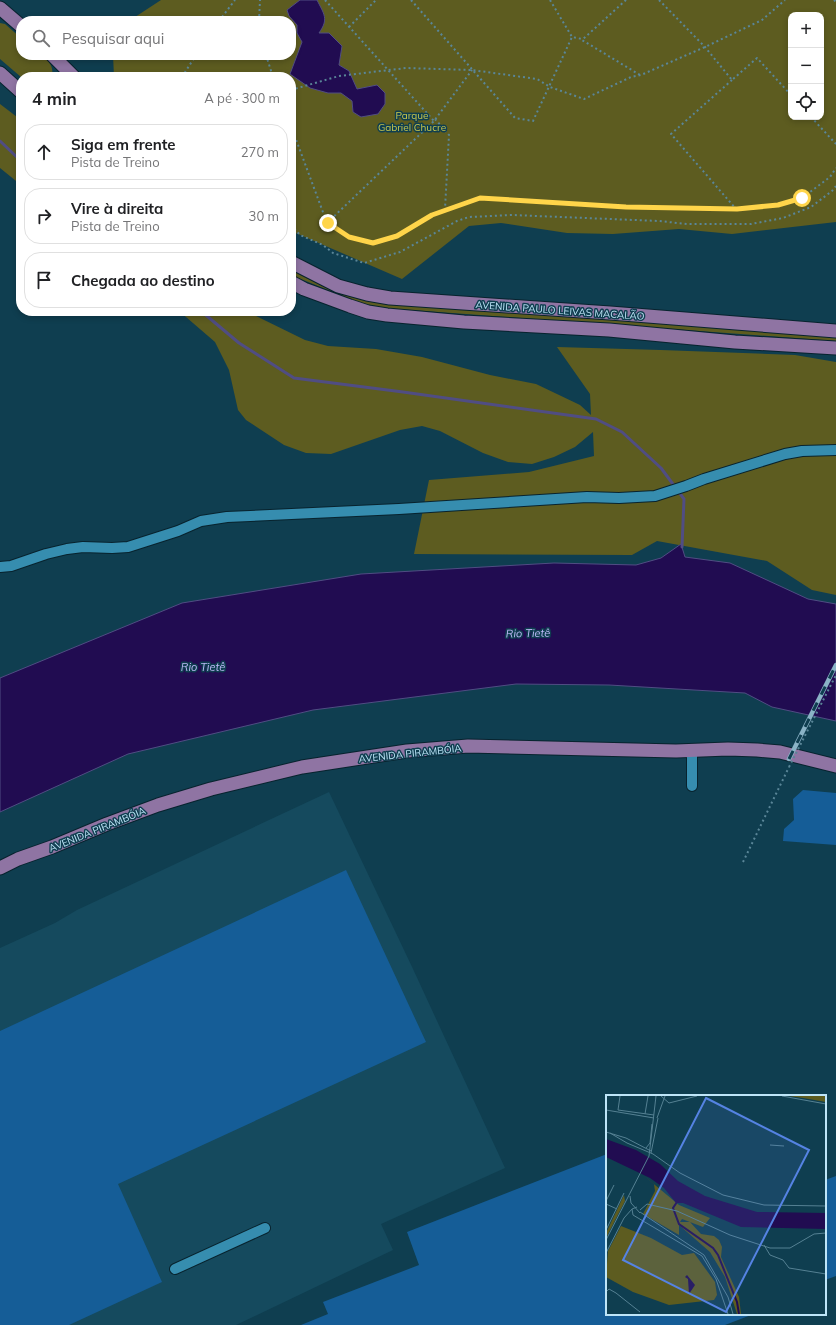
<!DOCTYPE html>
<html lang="pt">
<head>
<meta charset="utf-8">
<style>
  :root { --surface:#fff; --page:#f6f6f6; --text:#202124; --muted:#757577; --line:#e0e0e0 }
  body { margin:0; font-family:Mulish,sans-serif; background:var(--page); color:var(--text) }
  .controls { position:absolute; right:12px; top:12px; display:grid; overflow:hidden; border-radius:8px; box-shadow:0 2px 6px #0003 }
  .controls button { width:36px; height:36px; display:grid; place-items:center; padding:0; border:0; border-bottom:1px solid var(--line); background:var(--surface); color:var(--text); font:20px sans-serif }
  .stop { position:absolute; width:12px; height:12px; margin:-9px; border:3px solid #ffd54a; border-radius:50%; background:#fff }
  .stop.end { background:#ffd54a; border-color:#fff; box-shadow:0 1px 4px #0008 }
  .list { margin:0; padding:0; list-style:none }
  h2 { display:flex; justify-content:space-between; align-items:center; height:52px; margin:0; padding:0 16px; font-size:17px }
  h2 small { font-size:13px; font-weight:400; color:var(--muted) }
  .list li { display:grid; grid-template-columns:26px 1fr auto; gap:12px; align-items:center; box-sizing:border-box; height:56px; margin:0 8px 8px; padding:0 8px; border:1px solid var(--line); border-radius:16px }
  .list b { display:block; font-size:15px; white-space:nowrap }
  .list p { margin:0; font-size:13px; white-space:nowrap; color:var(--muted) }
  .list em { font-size:13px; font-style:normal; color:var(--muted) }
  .icon { flex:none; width:22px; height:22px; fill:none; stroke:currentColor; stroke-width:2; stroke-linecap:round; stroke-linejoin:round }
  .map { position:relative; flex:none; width:836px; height:1325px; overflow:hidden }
  .search { position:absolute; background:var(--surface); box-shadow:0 2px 6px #0003; left:16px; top:16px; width:280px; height:44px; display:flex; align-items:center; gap:10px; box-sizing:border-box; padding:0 14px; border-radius:16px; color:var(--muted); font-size:15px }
  .panel { position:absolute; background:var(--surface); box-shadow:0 2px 6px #0003; left:16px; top:72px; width:280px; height:244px; border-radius:16px }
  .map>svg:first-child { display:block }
</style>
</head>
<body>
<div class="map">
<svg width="836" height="1325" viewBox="0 0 836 1325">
  <rect width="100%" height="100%" fill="#0f3e50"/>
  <path fill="#154a5e" d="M329,792L413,969L505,1168L381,1224L393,1250L236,1325H0V948L55,923L77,910Z"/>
  <path fill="#5d5c20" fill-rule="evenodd" d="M161,0H836V222L732,234L679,229L613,234L567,233L501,223L469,226L402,279L291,231V77H114L113,55H291V21H129ZM791,15H821V117H791Z
    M0,23L5,24L21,38V55H41C49,61 54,66 52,77H21L0,59Z
    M0,104L21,120V185L0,168Z
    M291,269L405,304L713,327L836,335V341L384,308L360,303L291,275Z
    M179,311H246L305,340L328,346L376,349L422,357L490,375L536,384L580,405L591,415L590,394L557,347L661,350L795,355L836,362V595L812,590L767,561L657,541L632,555L414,554L429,480L529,472L594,456L593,432L575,447L554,457L532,464L508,462L483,453L440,431L422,426L400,430L331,454L306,453L284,445L246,420L238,410L229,370L215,342Z"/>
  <path fill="#210c51" stroke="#504d83" d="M300,0H317C324,14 329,19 319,33H329L342,46L339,65L349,71L357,89L377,85L385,93V104L378,114L361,117L353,112L352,101L341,93H328L310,88L290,74L302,42L297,33V25L289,16L287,10Z
    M681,544L685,557L730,563L808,599L836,604V721L772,707L745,693L609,685L516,684L313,710L128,754L0,812V678L182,603L361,574L554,563L636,565L661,558Z"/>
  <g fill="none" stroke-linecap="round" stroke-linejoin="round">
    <path stroke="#504d83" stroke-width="3" d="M0,141L21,161
      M201,311L239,343L294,378L403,392L596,419L622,432L661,468L684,499L682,547"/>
  </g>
  <path fill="#155d97" d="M803,790L836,793V845L783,841L784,829L794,820L793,799Z
    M346,870L426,1042L118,1184L162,1282L69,1325H0V1031Z
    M607,1154V1314L751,1315L725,1325H301L328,1314L323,1302L419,1265L407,1232Z
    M836,1176V1276L825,1280V1180Z"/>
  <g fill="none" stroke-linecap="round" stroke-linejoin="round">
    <g stroke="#08232e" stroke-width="12">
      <path id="minor" d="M0,567L11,566L46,554L67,549L83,547L112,548L128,547L178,531L201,521L227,517L399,509L587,497L619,498L655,496L686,486L704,479L785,454L802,451L836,450
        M692,786V750
        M175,1269L265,1228"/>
    </g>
    <g stroke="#08232e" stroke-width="15">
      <path id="major" d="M0,8L21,26
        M52,55L74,77
        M0,73L21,92
        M291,262L338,286L367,294L390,298L610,313L836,331
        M291,282L304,289L350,306L368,312L387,315L464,322L609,330L735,342L836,348
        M0,868L18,859L52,847L107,824L158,805L211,789L302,767L407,751L468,746L676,751L728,749L757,750L780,752L836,766"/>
    </g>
    <path stroke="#5a8698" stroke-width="2" stroke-dasharray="2 3" stroke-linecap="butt" d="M325,0L434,121
      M411,0L515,118L533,121L572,37
      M550,0L572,37L582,39
      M626,0L582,40L640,75
      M659,0L705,47L732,80L757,58L791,95
      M834,0L836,2
      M219,21L235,0
      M259,21L260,0
      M349,27L376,0
      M266,55L273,77
      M182,77L196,55
      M732,80L671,134L736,209
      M291,90L339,76L406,68L472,70L537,79L550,87L584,99L631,77L641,75L705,47L762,20L785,0
      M811,117L836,144
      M435,119L449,135L445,209
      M291,126L327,223L349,237L373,243L397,236L432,215L480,198L626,207L737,209L778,205L802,198L830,177L836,168
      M327,223L434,121L472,70
      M291,225L300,235L323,245L333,253L364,263L400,252L457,221L469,217L512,215L659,221L687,224H751L783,218L811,207L832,191L836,186
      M743,862L789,767"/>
    <use href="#minor" stroke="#368daf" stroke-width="10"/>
    <use href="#major" stroke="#8f74a3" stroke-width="13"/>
    <g stroke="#8ab3c6" stroke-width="4.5">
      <path id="rail" d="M789,759L836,665"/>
    </g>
    <use href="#rail" stroke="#0f3e50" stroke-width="3" stroke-dasharray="9" stroke-linecap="butt"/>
    <path stroke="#5a8698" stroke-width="2" stroke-dasharray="2 3" stroke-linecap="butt" d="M789,767L836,675"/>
  </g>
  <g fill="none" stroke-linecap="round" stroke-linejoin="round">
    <path stroke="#ffd54a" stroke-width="5" d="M328,223L349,237L373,243L397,236L432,215L480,198L626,207L737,209L778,205L802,198"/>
  </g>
  <g text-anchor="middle" stroke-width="3" stroke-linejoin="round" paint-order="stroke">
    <g font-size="10" fill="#cdca4d" stroke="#0f3e50">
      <text x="412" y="119">Parque<tspan x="412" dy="12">Gabriel Chucre</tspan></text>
    </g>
    <g font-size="10" fill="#bee5f8" stroke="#0f3e50">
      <text transform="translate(560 310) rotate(4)" y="4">AVENIDA PAULO LEIVAS MACALÃO</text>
      <text transform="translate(410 753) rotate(-6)" y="4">AVENIDA PIRAMBÓIA</text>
      <text transform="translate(97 829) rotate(-22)" y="4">AVENIDA PIRAMBÓIA</text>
    </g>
    <g font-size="11" font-style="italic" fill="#bdb8f6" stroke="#0f3e50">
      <text transform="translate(528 633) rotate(-1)" y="4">Rio Tietê</text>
      <text x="203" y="671">Rio Tietê</text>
    </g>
  </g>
  <g transform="translate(606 1095)">
    <rect width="220" height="220" fill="#0f3e50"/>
    <path d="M183,1H220V7L197,3ZM37,80L73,110L104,123L97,132L76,124L74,127H84L95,139L108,141L113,145L116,152L115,162L133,202L135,219H131L119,182L104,157L73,130V140L37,119L49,96L48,89ZM18,100L19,106L0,143V138ZM15,131L45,143L76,160L88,158L109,187L111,200L108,205L63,210L27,197L0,182L2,156Z" fill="#5d5c20"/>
    <path d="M0,44L30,55L54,69L72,86L99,101L151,117L220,118V134L135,132L77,108H70L58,93L44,83L0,62ZM81,180L89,190L83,199L82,184L79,182Z" fill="#210c51"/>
    <path fill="none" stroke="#210c51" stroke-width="2" d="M71,107L67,113L73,129L107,153L112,160L131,207L133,219"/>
    <path fill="none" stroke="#558193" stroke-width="1" d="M14,1L12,15L48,20M55,1L63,8L91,1M176,1L220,9M0,15L48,23M39,19L42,1M51,23L59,1M0,37L20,43L45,56M4,38L21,48L47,59L74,78L117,100L158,110L220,111M164,50L178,51M40,53L44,48L46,29M45,58L52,23M24,101L25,108L34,118M0,106L8,90M0,109L11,114M31,112L26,114L27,120L96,161L110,184L122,219M34,115L41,109L71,116L124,140L164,153H184L208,139L220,138M34,117L98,160L122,202L127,219M0,135L18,98M0,145L43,61L50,1M158,150L164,160L177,165L183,173L220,179M0,158L18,123L26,114M0,197L3,194L10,198L34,217"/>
    <path fill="#5583e3" fill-opacity="0.15" stroke="#5583e3" stroke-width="2" d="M100,3L203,55L120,217L17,165Z"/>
    <rect width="220" height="220" fill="none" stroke="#bee5f8" stroke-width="2"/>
  </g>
</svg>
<div class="controls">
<button>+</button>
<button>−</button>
<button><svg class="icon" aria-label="locate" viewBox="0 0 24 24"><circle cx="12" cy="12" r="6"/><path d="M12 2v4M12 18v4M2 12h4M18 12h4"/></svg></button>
</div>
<div class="stop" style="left:802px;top:198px"></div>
<div class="stop end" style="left:328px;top:223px"></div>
<div class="search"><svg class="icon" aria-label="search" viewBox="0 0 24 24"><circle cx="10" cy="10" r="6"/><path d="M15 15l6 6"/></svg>Pesquisar aqui</div>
<section class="panel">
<h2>4 min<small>A pé · 300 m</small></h2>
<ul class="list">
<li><svg class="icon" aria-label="ahead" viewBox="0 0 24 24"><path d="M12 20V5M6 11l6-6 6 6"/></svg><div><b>Siga em frente</b><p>Pista de Treino</p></div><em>270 m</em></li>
<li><svg class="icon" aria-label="right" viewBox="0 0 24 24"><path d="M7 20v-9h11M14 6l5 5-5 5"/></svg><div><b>Vire à direita</b><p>Pista de Treino</p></div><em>30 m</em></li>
<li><svg class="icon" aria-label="arrive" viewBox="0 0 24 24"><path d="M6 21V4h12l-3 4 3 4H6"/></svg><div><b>Chegada ao destino</b></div></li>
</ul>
</section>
</div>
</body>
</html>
